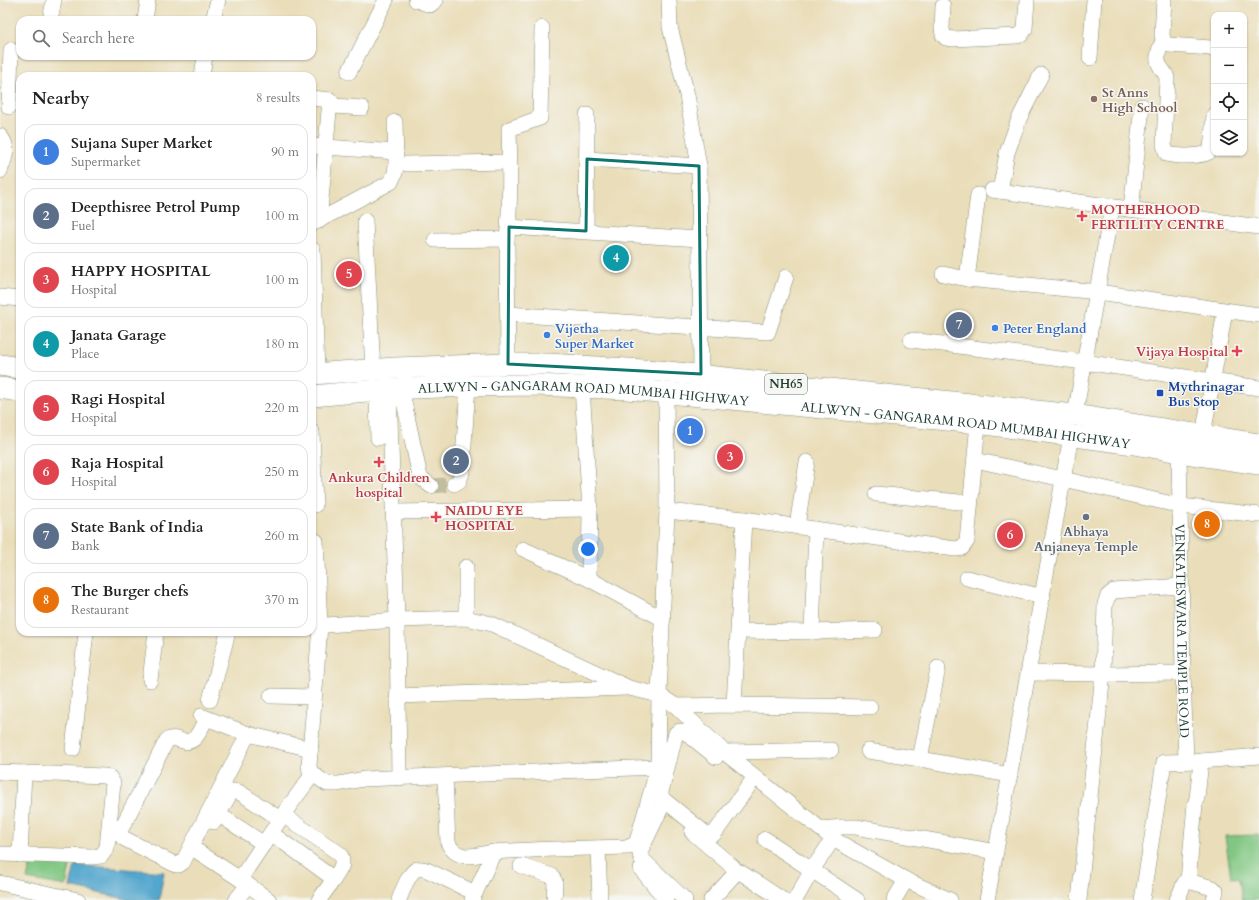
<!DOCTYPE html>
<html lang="en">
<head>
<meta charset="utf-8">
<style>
  :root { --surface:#fff; --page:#f6f6f6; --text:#222; --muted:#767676; --line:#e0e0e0; --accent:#1f6fb2 }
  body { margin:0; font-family:Cardo,serif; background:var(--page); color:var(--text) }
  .controls { position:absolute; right:12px; top:12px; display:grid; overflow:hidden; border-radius:8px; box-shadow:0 1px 3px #0004 }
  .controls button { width:36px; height:36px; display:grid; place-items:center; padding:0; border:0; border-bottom:1px solid var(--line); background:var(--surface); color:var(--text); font:20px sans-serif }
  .you { position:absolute; left:588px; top:549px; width:14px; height:14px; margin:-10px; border:3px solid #fff; border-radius:50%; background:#1a73e8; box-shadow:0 0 0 6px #1a73e833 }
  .badge { display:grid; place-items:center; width:26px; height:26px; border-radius:50%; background:var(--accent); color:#fff; font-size:13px; font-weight:700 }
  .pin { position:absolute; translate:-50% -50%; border:2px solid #fff; box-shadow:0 1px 4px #0006 }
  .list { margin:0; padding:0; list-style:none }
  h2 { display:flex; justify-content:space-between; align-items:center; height:52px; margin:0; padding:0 16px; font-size:17px }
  h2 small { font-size:13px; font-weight:400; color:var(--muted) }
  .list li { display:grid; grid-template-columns:26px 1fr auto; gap:12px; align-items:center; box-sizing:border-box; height:56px; margin:0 8px 8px; padding:0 8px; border:1px solid var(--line); border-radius:12px }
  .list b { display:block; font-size:15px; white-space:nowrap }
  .list p { margin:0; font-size:13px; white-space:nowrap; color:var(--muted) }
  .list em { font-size:13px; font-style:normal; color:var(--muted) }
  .icon { flex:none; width:22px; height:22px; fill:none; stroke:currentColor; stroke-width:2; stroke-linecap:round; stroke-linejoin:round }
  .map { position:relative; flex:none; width:1259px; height:900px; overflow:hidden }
  .search { position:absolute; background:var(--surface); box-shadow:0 1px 3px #0004; left:16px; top:16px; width:300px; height:44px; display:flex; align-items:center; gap:10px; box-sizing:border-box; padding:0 14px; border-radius:12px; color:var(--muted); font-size:15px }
  .panel { position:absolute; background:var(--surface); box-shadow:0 1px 3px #0004; left:16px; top:72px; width:300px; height:564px; border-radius:12px }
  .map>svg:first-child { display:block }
</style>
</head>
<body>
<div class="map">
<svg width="1259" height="900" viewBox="0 0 1259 900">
  <rect width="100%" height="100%" fill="#f6f6f2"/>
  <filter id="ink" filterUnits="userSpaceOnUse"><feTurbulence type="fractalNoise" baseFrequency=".025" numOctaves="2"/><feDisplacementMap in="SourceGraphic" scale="8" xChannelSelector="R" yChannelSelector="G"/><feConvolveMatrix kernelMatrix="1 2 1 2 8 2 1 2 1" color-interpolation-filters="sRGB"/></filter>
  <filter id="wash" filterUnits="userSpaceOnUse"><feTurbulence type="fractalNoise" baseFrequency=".012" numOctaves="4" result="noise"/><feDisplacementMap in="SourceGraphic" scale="16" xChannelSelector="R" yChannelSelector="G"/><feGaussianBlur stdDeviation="0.9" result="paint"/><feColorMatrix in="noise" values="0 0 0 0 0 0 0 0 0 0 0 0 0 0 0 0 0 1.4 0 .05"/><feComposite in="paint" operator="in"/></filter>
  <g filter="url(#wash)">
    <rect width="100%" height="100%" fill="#eadeba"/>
    <path fill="#81c782" stroke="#50825b" d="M1259,835V900H1242L1239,879L1231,877L1225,836Z
      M31,862L70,866L66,886L27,879Z"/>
    <path fill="#53a6ce" stroke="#397281" d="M75,865L164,872L159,900H131L70,887Z"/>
  </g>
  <g filter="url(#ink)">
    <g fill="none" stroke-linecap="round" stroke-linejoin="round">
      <path stroke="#c1be9f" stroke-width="15" stroke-dasharray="15 8" stroke-linecap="butt" d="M431,486L454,484"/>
      <g stroke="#848e77" stroke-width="16">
        <g id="minor">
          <path d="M416,0L430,5L436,0"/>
          <path d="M669,0L670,27L687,95L699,166L701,374"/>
          <path d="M1164,0L1162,35L1164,43L1169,45L1211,48L1214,50"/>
          <path d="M943,6L942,28L943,35L946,38L953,39L1017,36L1021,35L1025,29L1027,0"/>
          <path d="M50,20L54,0"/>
          <path d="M145,20L148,0"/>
          <path d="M213,20L218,0"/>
          <path d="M1164,43L1161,45C1159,50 1156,59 1159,64C1161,70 1165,71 1167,78L1164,145L1167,154C1178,157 1199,157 1209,152L1211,149L1214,115"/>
          <path d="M1090,58L1094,0"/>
          <path d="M349,72L386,0"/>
          <path d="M202,76L205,56"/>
          <path d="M312,98L330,100L334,106L362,108"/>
          <path d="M9,107L11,50"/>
          <path d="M0,136C10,147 5,158 0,171"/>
          <path d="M312,146L396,152"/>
          <path d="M587,159L699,166"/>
          <path d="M407,164L509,162"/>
          <path d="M992,190L1259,227"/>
          <path d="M1000,191L1007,153L1019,119L1041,75"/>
          <path d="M1131,210L1142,106"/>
          <path d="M319,221L330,100"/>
          <path d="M365,221L373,370"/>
          <path d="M312,224L391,182L395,173L396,165L395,122"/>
          <path d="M509,227L699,239"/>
          <path d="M586,231L587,115"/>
          <path d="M435,240L507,239"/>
          <path d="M313,250L317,374"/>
          <path d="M943,274L967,279L1098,292L1259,315"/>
          <path d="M967,279L978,195"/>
          <path d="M0,297L20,299"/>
          <path d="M508,314L768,332L786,277"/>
          <path d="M911,340L1084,362L1259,388"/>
          <path d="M508,364L507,239C511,204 510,164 509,129L540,118L542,28"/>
          <path d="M401,388L420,477L431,486"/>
          <path d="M582,388L590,509L589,579"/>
          <path d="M389,389L397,620L399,778"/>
          <path d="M377,390L378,438"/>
          <path d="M1075,415L1112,207"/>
          <path d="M312,432L315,505"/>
          <path d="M1203,435L1225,311"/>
          <path id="s1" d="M1179,452L1183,673L1186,761"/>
          <path d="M975,460L1063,479L1181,506L1259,515"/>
          <path d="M454,484L459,481L462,473L468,386"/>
          <path d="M876,494L970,503"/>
          <path d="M667,511L744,519L955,549L962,548L967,541L978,423"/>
          <path d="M393,512L590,509"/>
          <path d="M797,526L807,462"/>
          <path d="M316,541L320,626L309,766L310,771L313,774L327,784H338L364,779L658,767"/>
          <path d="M523,549L589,579L663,619"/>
          <path d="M466,567V618"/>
          <path d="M967,578L1043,597"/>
          <path d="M312,626L397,620L466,618L492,624L629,688L659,695L676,706L724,752L833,839L906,880L950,900"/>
          <path d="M739,631L812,632L875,630"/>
          <path d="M812,632L816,529"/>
          <path d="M1029,673L1103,674L1183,673"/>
          <path d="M150,680L156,632"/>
          <path d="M271,696L314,697"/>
          <path d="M397,696L626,688"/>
          <path d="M210,700L228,632"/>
          <path d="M734,705L744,519"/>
          <path d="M676,706L734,705L870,707"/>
          <path d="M201,716L248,734L311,749"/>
          <path d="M206,718C201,728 196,745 183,741C176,739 174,737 167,740L120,831V834L123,838L176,865H179L183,862L248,734"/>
          <path d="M73,749L86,632"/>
          <path d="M868,751L920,759L1010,775"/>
          <path d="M724,752L831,750"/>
          <path d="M716,757L685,732L680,731L676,733L661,792V796L664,800L705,833L709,835L714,834L755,777"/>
          <path d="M920,759L938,668"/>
          <path d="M0,772L105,776L110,778L113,783L107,848L101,856L92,857L0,854"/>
          <path d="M445,776L448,843C451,849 454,853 461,855C469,858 485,853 494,852C539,849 584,848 629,847L635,844L637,841L658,767L659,695L667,511L666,394"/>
          <path d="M662,806L641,850L640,854L641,858L685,900"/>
          <path d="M218,814L264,844"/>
          <path d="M283,815L340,854C345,865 340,869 334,879"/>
          <path d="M214,822L230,794L234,791L239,792L280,819"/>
          <path d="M821,829L843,827H856L996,852"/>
          <path d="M692,832L733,867L734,870L733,876L711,900"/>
          <path d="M271,833L334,879L319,900"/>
          <path d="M765,839L857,900"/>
          <path d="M598,848L600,900"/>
          <path d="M197,851L240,879"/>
          <path d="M20,855L24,773"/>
          <path d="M521,866L552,876L555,882L554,900"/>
          <path d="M641,869L666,900"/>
          <path d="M740,872L783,900"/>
          <path d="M1188,881L1213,888L1216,891L1214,900"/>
          <path d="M0,883L78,900"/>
          <path d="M236,900L248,885"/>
          <path d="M269,900L240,879L287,809L313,774"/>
          <path d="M399,900C402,892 409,872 417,869C421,868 424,869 427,870L475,893"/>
          <path d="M472,900L494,852"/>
          <path d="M795,900L812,870L833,839"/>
          <path d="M894,900L906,880"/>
          <path d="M987,900L1071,436"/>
          <path d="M1079,900L1103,674L1105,604L1108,596L1114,591L1181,586"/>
          <path d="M1142,900L1164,762L1201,761L1259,756"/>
          <path d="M1177,900L1185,882L1188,881L1195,804L1197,798L1201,761"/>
        </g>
      </g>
      <g stroke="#848e77" stroke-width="22">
        <g id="highway">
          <path d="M0,365L20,368"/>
          <path d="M312,374L395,368L508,364H549L659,371L1075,415L1259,444"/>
          <path d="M0,388L20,391"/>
          <path id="s2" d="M312,396L389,389L468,386L536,385L627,389L978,423L1134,444L1179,452L1259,464"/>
        </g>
      </g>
      <use href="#minor" stroke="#fff" stroke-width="15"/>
      <use href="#highway" stroke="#fff" stroke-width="21"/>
    </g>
  </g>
  <path fill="none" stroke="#0f766e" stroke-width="3" stroke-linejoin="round" d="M587,159L699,166L701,374L508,364L509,227L586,231Z"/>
  <circle fill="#8d6e63" stroke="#f6f6f2" stroke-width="1.5" cx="1094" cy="99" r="4"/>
  <g fill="#e0444e" stroke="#f6f6f2" stroke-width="1.5">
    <path d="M1080 210h4v4h4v4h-4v4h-4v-4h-4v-4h4z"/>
    <path d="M1235 345h4v4h4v4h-4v4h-4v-4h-4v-4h4z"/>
    <path d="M377 456h4v4h4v4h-4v4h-4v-4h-4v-4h4z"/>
    <path d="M434 511h4v4h4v4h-4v4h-4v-4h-4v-4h4z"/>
  </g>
  <g fill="#3f7fe0" stroke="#f6f6f2" stroke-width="1.5">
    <circle cx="995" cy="328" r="4"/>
    <circle cx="547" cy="335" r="4"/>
  </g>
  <rect fill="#1a4fb4" stroke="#f6f6f2" stroke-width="1.5" x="1156" y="389" width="8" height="8" rx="2"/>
  <circle fill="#6b7280" stroke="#f6f6f2" stroke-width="1.5" cx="1086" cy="517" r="4"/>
  <g text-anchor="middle" stroke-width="3" stroke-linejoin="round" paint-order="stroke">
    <rect fill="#f6f6f2" stroke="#60746d" stroke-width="1" x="765" y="374" width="42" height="20" rx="3"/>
    <g font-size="12" font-weight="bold" fill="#1f3d34">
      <text x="786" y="388">NH65</text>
    </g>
    <g font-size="13" font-weight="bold" fill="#785e54" stroke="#f6f6f2" text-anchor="start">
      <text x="1102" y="97">St Anns<tspan x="1102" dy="15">High School</tspan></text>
    </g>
    <g font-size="13" font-weight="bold" fill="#be3a42" stroke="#f6f6f2" text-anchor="start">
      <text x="1091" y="214">MOTHERHOOD<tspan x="1091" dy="15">FERTILITY CENTRE</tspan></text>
      <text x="1228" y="356" text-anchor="end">Vijaya Hospital</text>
      <text x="379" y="482" text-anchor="middle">Ankura Children<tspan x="379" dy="15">hospital</tspan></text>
      <text x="445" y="515">NAIDU EYE<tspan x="445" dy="15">HOSPITAL</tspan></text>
    </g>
    <g font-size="13" font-weight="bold" fill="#366cbe" stroke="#f6f6f2" text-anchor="start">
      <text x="555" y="333">Vijetha<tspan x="555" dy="15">Super Market</tspan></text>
      <text x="1003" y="333">Peter England</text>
    </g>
    <g font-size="13" font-weight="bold" fill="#164399" stroke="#f6f6f2" text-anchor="start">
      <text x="1168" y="391">Mythrinagar<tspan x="1168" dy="15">Bus Stop</tspan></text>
    </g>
    <g font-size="13" fill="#1f3d34" stroke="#f6f6f2">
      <text dy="5" stroke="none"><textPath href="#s2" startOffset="272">ALLWYN - GANGARAM ROAD MUMBAI HIGHWAY</textPath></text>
      <text dy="5" stroke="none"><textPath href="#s2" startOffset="656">ALLWYN - GANGARAM ROAD MUMBAI HIGHWAY</textPath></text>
      <text dy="5" stroke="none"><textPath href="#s1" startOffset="179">VENKATESWARA TEMPLE ROAD</textPath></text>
    </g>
    <g font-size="13" font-weight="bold" fill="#5b616d" stroke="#f6f6f2">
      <text x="1086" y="536">Abhaya<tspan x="1086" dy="15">Anjaneya Temple</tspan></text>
    </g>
  </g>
</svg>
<div class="controls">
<button>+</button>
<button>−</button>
<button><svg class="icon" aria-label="locate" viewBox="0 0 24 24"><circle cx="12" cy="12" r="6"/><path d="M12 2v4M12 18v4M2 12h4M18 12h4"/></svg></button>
<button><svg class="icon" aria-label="layers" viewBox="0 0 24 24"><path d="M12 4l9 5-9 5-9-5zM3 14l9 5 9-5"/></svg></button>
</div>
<div class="you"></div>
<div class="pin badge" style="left:690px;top:431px;background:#3f7fe0">1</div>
<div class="pin badge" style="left:456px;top:461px;background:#5c6f8a">2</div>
<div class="pin badge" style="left:730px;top:457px;background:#e0444e">3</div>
<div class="pin badge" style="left:616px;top:258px;background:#0f9aa8">4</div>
<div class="pin badge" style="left:349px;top:274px;background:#e0444e">5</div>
<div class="pin badge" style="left:1010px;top:535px;background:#e0444e">6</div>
<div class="pin badge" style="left:959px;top:325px;background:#5c6f8a">7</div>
<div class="pin badge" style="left:1207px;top:524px;background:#e8710a">8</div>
<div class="search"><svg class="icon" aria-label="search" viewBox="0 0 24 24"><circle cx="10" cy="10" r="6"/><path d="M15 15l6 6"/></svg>Search here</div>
<section class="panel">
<h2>Nearby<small>8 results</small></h2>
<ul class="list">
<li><span class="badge" style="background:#3f7fe0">1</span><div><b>Sujana Super Market</b><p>Supermarket</p></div><em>90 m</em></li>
<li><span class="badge" style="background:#5c6f8a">2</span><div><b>Deepthisree Petrol Pump</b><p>Fuel</p></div><em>100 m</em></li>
<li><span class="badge" style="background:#e0444e">3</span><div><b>HAPPY HOSPITAL</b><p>Hospital</p></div><em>100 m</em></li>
<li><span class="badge" style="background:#0f9aa8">4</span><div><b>Janata Garage</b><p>Place</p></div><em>180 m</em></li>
<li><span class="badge" style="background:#e0444e">5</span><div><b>Ragi Hospital</b><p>Hospital</p></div><em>220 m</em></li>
<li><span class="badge" style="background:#e0444e">6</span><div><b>Raja Hospital</b><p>Hospital</p></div><em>250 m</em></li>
<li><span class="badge" style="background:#5c6f8a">7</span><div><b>State Bank of India</b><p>Bank</p></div><em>260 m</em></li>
<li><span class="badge" style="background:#e8710a">8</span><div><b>The Burger chefs</b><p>Restaurant</p></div><em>370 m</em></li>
</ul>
</section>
</div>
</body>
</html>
